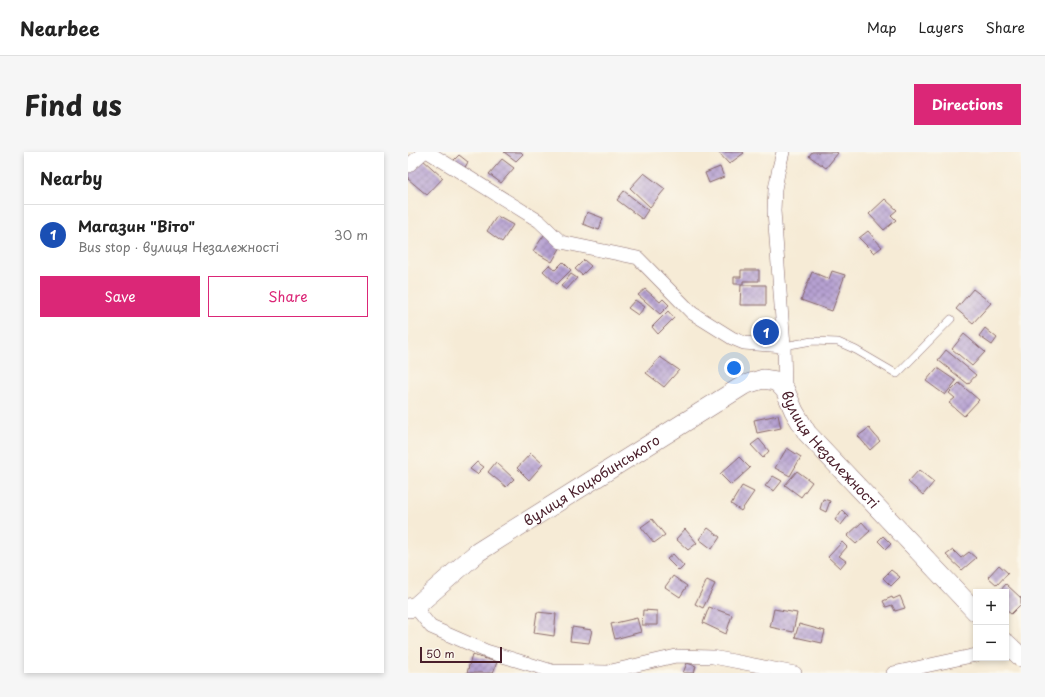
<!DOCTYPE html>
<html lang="en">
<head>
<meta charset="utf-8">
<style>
  :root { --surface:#fff; --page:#f6f6f6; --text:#222; --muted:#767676; --line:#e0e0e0; --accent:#db2777 }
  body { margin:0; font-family:"Playpen Sans",sans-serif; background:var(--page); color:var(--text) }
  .controls { position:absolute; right:12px; bottom:12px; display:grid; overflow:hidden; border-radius:0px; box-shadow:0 2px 6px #0003 }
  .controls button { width:36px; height:36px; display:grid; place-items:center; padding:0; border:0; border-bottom:1px solid var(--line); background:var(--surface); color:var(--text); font:20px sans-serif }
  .scale { position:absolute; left:12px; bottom:10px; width:82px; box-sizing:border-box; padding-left:4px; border:2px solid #4a1f2b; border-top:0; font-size:11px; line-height:14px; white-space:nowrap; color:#4a1f2b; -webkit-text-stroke:3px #fbf7ec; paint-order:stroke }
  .you { position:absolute; left:326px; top:216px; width:14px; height:14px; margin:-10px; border:3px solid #fff; border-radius:50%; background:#1a73e8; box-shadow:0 0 0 6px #1a73e833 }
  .badge { display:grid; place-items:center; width:26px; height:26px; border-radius:50%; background:var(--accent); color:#fff; font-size:13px; font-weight:700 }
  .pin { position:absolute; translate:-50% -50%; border:2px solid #fff; box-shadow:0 1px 4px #0006 }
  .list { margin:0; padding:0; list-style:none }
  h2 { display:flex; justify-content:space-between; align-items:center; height:52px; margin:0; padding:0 16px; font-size:17px }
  h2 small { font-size:13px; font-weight:400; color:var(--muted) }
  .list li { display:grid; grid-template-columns:26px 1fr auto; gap:12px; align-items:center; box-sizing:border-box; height:60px; padding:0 16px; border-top:1px solid var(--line) }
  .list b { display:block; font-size:15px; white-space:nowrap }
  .list p { margin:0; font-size:13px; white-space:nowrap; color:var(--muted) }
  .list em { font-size:13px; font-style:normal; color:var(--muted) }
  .actions { display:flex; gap:8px; padding:12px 16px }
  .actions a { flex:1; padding:9px 0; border:1px solid var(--accent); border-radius:0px; text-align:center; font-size:14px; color:var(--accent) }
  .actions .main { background:var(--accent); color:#fff }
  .map { position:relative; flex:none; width:613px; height:521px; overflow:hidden; border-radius:0px }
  header { display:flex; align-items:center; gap:24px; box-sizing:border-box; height:56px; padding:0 20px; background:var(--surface); border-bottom:1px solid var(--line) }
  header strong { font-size:19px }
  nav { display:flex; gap:22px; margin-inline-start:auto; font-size:14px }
  .intro { display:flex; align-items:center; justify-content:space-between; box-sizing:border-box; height:96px; padding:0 24px }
  h1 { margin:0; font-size:28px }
  .button { padding:10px 18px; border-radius:0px; background:var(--accent); color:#fff; font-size:14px; font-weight:700 }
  main { display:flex; gap:24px; padding:0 24px }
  aside { flex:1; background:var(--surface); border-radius:0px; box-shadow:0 2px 6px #0003 }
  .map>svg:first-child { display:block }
</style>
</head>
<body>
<header>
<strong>Nearbee</strong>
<nav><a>Map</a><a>Layers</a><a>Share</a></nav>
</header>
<div class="intro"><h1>Find us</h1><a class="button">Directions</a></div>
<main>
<aside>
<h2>Nearby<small></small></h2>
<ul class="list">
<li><span class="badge" style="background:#1a4fb4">1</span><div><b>Магазин &quot;Віто&quot;</b><p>Bus stop · вулиця Незалежності</p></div><em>30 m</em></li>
</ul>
<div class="actions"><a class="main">Save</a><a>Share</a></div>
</aside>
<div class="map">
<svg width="613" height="521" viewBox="0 0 613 521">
  <defs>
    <pattern id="building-cross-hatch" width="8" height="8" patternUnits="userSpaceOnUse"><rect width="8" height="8" fill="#b6a1d2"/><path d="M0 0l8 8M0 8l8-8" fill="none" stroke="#9683ab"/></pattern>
  </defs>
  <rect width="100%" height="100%" fill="#fbf7ec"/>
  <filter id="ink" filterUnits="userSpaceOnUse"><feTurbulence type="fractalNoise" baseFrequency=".025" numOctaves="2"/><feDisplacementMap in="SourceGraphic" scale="8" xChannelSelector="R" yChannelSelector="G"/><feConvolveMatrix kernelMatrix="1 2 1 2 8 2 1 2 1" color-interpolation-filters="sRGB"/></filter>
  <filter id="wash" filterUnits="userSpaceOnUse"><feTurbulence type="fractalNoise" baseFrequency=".012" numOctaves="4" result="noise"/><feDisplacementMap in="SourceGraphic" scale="16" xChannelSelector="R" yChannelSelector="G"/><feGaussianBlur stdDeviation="0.9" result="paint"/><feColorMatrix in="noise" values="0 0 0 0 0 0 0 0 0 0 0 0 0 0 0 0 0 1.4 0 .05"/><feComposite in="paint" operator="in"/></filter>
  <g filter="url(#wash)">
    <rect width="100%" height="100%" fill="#f6ebd6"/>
    <g id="blocks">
      <path fill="url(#building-cross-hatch)" d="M96,0H113L115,2L108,9Z
        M310,0H335L336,1L321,12Z
        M404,0H428L430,1L418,16L401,4Z
        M51,3L60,10L56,17L45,9Z
        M14,7L35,26L19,43L0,27V21Z
        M94,7L106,16L93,31L81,22Z
        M312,15L316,25L301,31L297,21Z
        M236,21L257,37L242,55L222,36Z
        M216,39L240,58L234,67L209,48Z
        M477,47L489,58L483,63L488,68L476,78L461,62Z
        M179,60L195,66L191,78L175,72Z
        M89,64L105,73L94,90L79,79Z
        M460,79L474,95L466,101L451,86Z
        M136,83L154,93L144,110L125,99Z
        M176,108L183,114L174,123L167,117Z
        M155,110L163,118L149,132L135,119L141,113L147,118Z
        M333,118H351V129H335V132H326V125H333Z
        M424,119L437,123L424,159L393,148L404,120L421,127Z
        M163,122L169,126L158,138L153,134Z
        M333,133H358V153H332Z
        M237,137L252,150L255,147L261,153L252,162L230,143Z
        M565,137L583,151L565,171L548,157Z
        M227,148L237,155L230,163L220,156Z
        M260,159L266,166L250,182L244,175Z
        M577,176L589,186L584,193L571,184Z
        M556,182L577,200L564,214L544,197Z
        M538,198L568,223L560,232L530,208Z
        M252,205L271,218L256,235L238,221Z
        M529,216L548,229L537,243L518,229Z
        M551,231L571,248L556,264L541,251L547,246L541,241Z
        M370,263L373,276L349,281L346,268Z
        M461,276L472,289L462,298L450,284Z
        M351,287L361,299L355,306L343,293Z
        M379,296L393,305L382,324L367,316Z
        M123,301L135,312L121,328L109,316Z
        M331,305L342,316L323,333L312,322Z
        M69,310L76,315L69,322L62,317Z
        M88,310L106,327L98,335L80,320Z
        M511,318L526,330L515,343L500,330Z
        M389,319L404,330L393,345L377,333Z
        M365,324L374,329L366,339L357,334Z
        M334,334L346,340L333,359L323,352Z
        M415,347L422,349L418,360L412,357Z
        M434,358L440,364L433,373L427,368Z
        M244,367L257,383L246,391L233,375Z
        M454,370L462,379L448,392L439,384Z
        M300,376L312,385L304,397L291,387Z
        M277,377L289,391L280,398L268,387Z
        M475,384L483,392L478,397L470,389Z
        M434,390L439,395L431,404L438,409L432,416L420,405Z
        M545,398L553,406L561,400L568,406L554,418L538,403Z
        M265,402L276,414L271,419L259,407Z
        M591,413L600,421L589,433L580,425Z
        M483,418L492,425L483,434L475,426Z
        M265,424L279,434L272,445L257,435Z
        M299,428L307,432L295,456L287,452Z
        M598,432L613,446V452L603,462L598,458V440H591Z
        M492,444L497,456L487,459L484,453L478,455L475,449L484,445L485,447Z
        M301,455L324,463L318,482L295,471Z
        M366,457L389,461L385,480L362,475Z
        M235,458L249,459V473H234Z
        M129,460L148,462L146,484L126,481Z
        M229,466L233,480L207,487L203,472Z
        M391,472L417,479L414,491L387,485Z
        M164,475L184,478L181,491L162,489Z
        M64,503L89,510L85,521H59Z
        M279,511L288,514L286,521H275Z"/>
    </g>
  </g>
  <g filter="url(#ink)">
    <use href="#blocks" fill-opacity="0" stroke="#866667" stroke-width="1"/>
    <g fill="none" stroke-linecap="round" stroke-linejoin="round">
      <g stroke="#866667" stroke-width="8">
        <path id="lane" d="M376,194L404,189L430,190L448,198L489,222L543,167"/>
      </g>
      <g stroke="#866667" stroke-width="14">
        <path id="street" d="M20,0L131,69L153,90L230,106L284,161L324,186L336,191L376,194
          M375,0L371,16L367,37L366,59L376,194L377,238
          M0,14L16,0
          M7,455L23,475L78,499L144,519L199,520L268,504L305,505L387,521
          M485,521L568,503"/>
      </g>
      <g stroke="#866667" stroke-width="20">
        <g id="secondary">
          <path id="s1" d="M0,456L7,455L70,400L336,233L355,227L368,229L377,238L386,259L399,281L568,460"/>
          <path d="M598,491L613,505"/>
        </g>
      </g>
      <use href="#lane" stroke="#fff" stroke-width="7"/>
      <use href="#street" stroke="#fff" stroke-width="13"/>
      <use href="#secondary" stroke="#fff" stroke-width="19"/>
    </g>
  </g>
  <g text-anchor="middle" stroke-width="3" stroke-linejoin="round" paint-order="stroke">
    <g font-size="14" fill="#4a1f2b" stroke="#fbf7ec">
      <text dy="5" stroke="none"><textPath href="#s1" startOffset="526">вулиця Незалежності</textPath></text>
      <text dy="5" stroke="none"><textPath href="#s1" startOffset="225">вулиця Коцюбинського</textPath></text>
    </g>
  </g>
</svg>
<div class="controls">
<button>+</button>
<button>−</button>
</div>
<div class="scale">50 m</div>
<div class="you"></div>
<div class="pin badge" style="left:358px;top:180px;background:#1a4fb4">1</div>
</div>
</main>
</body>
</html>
